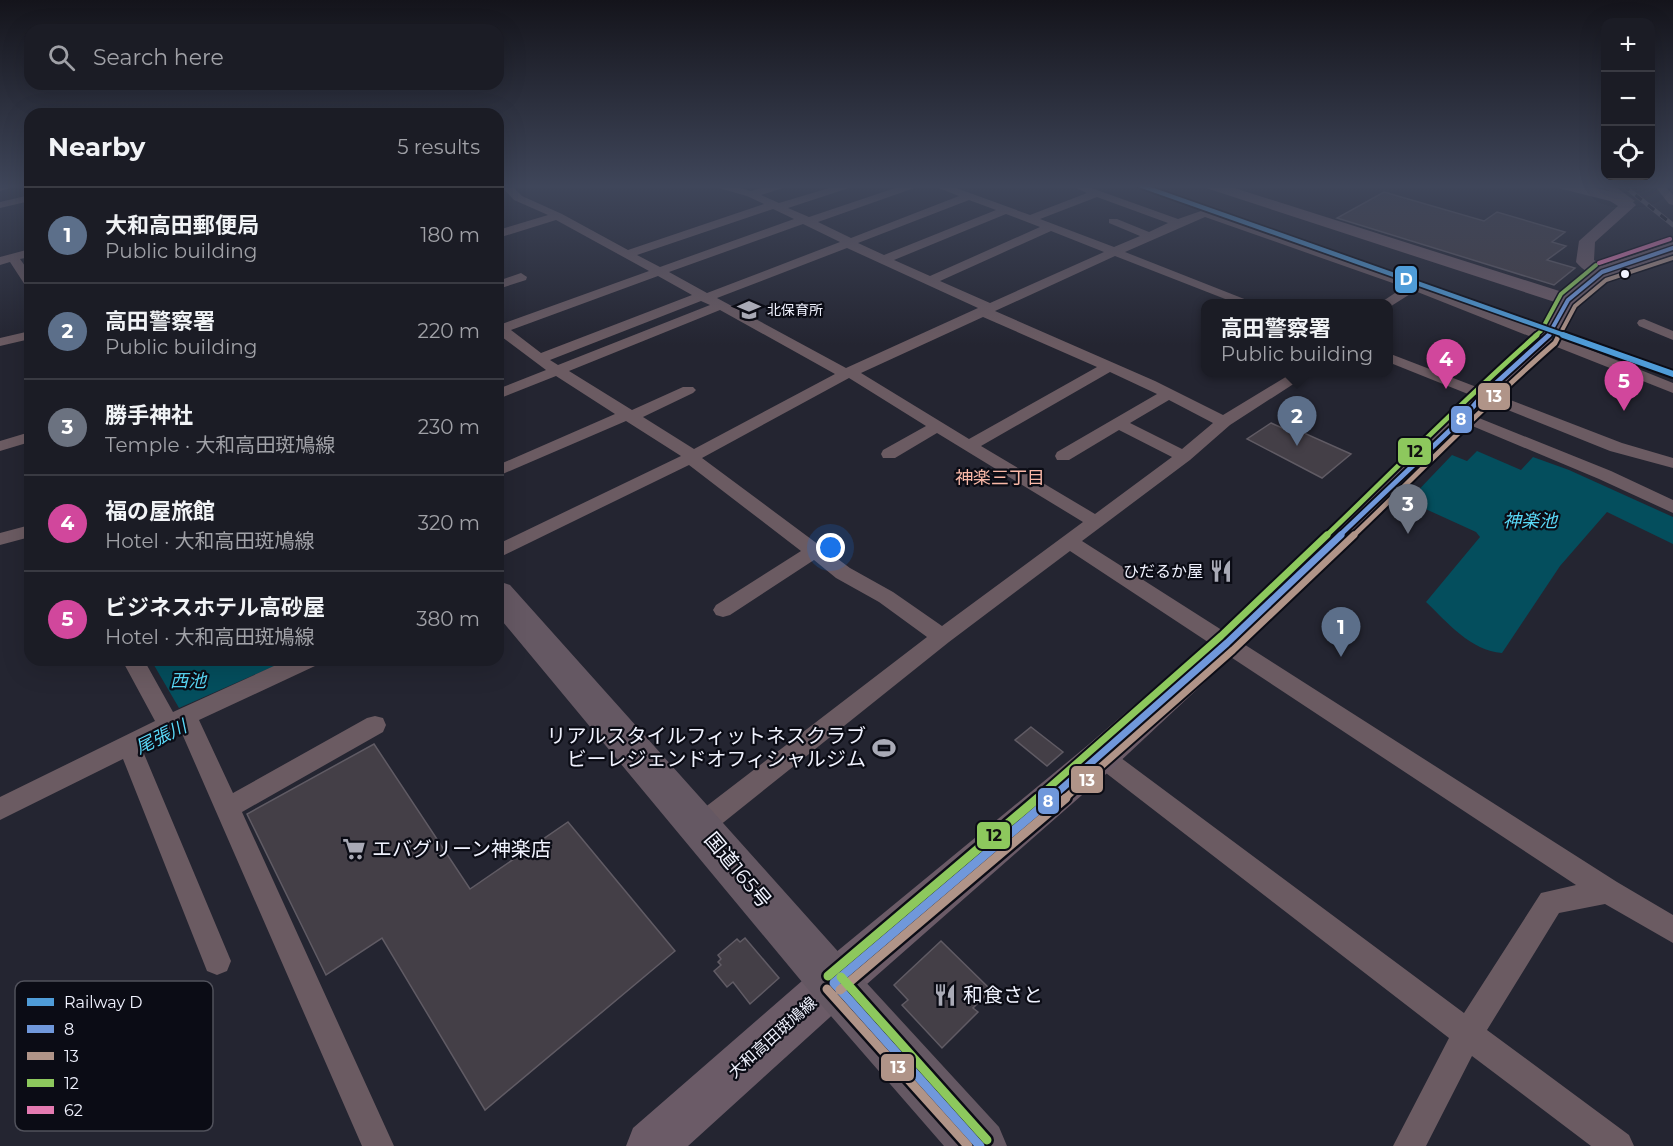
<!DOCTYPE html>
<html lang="en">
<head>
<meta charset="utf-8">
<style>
  :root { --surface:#1b1c25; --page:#24252d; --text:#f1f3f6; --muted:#a0a1a7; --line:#393a42; --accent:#d93025 }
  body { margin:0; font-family:Montserrat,"Noto Sans JP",sans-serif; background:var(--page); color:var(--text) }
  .controls { position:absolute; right:18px; top:18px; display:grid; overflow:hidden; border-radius:12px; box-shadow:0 6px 24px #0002 }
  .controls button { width:54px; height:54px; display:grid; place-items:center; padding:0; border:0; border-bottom:2px solid var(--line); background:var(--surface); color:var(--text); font:30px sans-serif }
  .you { position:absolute; left:831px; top:548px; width:21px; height:21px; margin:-15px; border:4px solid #fff; border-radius:50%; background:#1a73e8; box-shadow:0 0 0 9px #1a73e833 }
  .badge { display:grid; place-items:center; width:39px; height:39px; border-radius:50%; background:var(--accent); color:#fff; font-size:20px; font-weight:700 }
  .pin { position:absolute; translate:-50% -50px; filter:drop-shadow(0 2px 3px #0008) }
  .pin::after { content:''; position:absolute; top:32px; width:21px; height:18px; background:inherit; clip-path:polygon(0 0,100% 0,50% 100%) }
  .popup { position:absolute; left:1201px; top:299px; width:192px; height:78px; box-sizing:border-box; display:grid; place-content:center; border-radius:12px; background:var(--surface); filter:drop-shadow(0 2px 4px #0005); font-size:20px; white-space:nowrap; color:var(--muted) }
  .popup b { font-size:22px; color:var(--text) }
  .popup::after { content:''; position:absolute; left:50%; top:100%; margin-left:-12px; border:12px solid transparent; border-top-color:var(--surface) }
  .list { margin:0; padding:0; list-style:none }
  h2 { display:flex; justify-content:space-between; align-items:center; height:78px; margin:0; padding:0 24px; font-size:26px }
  h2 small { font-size:20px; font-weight:400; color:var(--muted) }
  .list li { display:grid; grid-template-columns:39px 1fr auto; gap:18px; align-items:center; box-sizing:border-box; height:96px; padding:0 24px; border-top:2px solid var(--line) }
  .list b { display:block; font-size:22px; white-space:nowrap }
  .list p { margin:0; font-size:20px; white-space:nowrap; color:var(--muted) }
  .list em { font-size:20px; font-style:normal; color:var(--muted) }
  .icon { flex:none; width:33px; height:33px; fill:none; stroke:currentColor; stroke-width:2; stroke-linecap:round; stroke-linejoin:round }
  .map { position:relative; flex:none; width:1673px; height:1146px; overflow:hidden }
  .search { position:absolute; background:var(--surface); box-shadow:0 6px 24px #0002; left:24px; top:24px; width:480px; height:66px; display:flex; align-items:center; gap:15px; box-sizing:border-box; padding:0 21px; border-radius:18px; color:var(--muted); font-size:22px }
  .panel { position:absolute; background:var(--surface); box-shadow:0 6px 24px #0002; left:24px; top:108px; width:480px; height:558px; border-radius:18px }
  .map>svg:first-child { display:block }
</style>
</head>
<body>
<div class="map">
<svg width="1673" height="1146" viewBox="0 0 1673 1146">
  <rect width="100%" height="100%" fill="#242531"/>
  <path fill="#044e5d" d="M1477,451L1521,470L1533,457L1569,470L1673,517V544L1607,512L1560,566L1502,653C1471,651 1447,622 1426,602L1480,537L1476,532L1408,501L1452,455L1467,461Z
    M151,660H288L179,708Z"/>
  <path fill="#443f47" stroke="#605b64" stroke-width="1.5" d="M1384,192L1484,221L1497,212L1565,232L1552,242L1566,246L1547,260L1575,268L1554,285L1337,218Z
    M1271,423L1298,435L1302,432L1351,454L1322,478L1247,439Z
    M1031,727L1063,752L1047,766L1015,740Z
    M374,744L470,889L568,822L675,951L485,1110L382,938L326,975L247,814Z
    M745,938L779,978L750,1004L733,982L727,987L714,971L721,965L718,962L721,959L718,955L737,939L740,942Z
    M941,941L991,990L973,1008L978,1012L942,1048L902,1005L908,1000L894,985Z"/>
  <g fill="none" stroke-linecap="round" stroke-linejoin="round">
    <path fill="#6b5b62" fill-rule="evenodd" d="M0,185H20L0,191Z
      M500,185H511L522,196L562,214L628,250L764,204L747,196L715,187L714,185H729L751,191L772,185H787L786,187L761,195L779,203L839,185H853L852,187L788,208L809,217L904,185H918L917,187L818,222L851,238L959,196L936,187L935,185H948L1030,215L1087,193L1069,185H1083L1178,219L1201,211H1209L1472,302L1673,383V393L1415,291L1388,308V304H1382L1383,301L1404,287L1205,217L1125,252L1257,304H1238L1115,256L995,311L1155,381L1223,415L1294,372H1312L1230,425L1190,460L1082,541L1617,882L1673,915V943L1605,904L1559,913L1487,1030L1629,1135L1634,1146H1591L1472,1056L1426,1146H1393L1449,1038L1093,763L1089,756L1093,749L1101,746L1109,749L1464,1013L1541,893L1576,885L1070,551L949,642L709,834L700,837L691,834L687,826L691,818L927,637L879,602L836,578L814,560L730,615L723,617L716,615L713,610L716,605L801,551L689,465L498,558V544L681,456L626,421L498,476V465L615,414L556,376L498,399V389L546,370L498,334V323L502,324L649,271L556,220L498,238V230L548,215L514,200ZM1097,197L1168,223L1149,232L1117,219H1109V223L1140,236L1114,247L1040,219ZM969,200L996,210L884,255L858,243ZM773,209L794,219L660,267L637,255ZM1006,214L1040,227L930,276L894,260ZM803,224L840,242L707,293L669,272ZM1051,231L1104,252L990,303L940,281ZM847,248L978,308L846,368L717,298ZM658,276L692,295L541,353L511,330ZM701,301L710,305L558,365L550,360ZM720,310L835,374L694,449L643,417L693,393L696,390L693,387H683L632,410L569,371ZM983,317L1097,367L969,439L861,373ZM1110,372L1157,394L1057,452L1055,456L1057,460H1069L1119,430L1172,457L1095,514L981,446ZM849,378L926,426L883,450L881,454L883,458H895L937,433L1083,522L942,626L893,592L850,568L702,458ZM1169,400L1213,423L1182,449L1130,423Z
      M1602,185H1613L1635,201L1629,204L1611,200L1609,198L1614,195Z
      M1654,185H1664L1673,195V205L1669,204Z
      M30,195V201L0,208V202Z
      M30,249V257L20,259L30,273V286L25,285L10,262L0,265V257Z
      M521,273L527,277L526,280L498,289V281Z
      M1644,319L1673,331V340L1639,326L1637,323L1639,320Z
      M30,331V339L0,346V338Z
      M1388,353L1622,443L1673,458V468L1610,451L1388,362Z
      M1464,412L1611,471L1673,500V513L1599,479L1458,420L1456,417L1458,414Z
      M30,432V442L0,451V441Z
      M30,525V537L0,545V533Z
      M122,660H144L173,712L287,660H318L315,666L199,720L233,793L367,718L375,716L383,718L386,725L383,732L242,812L394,1146H362L180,729L142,749L231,961L227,971L217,975L207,971L123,759L0,820V797L155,721Z"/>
    <path fill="#6e5c67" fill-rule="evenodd" d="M1204,185H1225L1575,296L1577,300L1575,304H1561L1206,188Z
      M1556,185C1575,183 1622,189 1636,205L1595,242L1594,260L1611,272L1608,276C1597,279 1583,271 1576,262L1579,241L1618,206L1610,201L1558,188Z"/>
    <path fill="#6b5b67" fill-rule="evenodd" d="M1673,242V254L1609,276L1577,303L1556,342L1492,399L1473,422L1238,651L1114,767L850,999L688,1146H626L633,1128L818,967L1088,745L1216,635L1455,412L1476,389L1539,333L1561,296L1595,268Z"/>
    <path fill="#655863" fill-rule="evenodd" d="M498,581L510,585L851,966L999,1127L1007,1146H944L817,1000L498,616Z"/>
    <g stroke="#605b64" stroke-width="4.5">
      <path id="rail" d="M1623,185L1673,225"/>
    </g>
    <use href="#rail" stroke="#0b0c15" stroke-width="3" stroke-dasharray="8" stroke-linecap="butt"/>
    <g stroke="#0b0c15" stroke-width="7">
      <path id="bus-1-far3" d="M1548,336L1568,300L1602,272L1673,248"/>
    </g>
    <g stroke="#0b0c15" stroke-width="9">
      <path id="bus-1-far2" d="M1339,536L1464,417L1484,394L1549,335"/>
    </g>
    <g stroke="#0b0c15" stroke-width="11">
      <path id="bus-1-far1" d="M1050,799L1227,643L1341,535"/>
    </g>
    <g stroke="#0b0c15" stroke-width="14">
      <path id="bus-1" d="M834,983L1052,798
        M834,983L980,1146"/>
    </g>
    <g stroke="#0b0c15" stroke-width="7">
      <path id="bus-2-far3" d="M1559,336L1575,306L1606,280L1673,258"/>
    </g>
    <g stroke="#0b0c15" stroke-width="9">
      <path id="bus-2-far2" d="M1353,536C1420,472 1485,404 1555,343L1559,335"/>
    </g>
    <g stroke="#0b0c15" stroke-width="11">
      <path id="bus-2-far1" d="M1064,799L1233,650L1354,535"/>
    </g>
    <g stroke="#0b0c15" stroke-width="14">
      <path id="bus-2" d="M827,989L968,1146
        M840,990L1066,798"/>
    </g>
    <g stroke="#0b0c15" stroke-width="7">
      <path id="bus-3-far3" d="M1535,336L1541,331L1561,294L1596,265"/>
    </g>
    <g stroke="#0b0c15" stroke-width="9">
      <path id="bus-3-far2" d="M1326,536C1396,469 1464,399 1537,335"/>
    </g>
    <g stroke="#0b0c15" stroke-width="11">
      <path id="bus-3-far1" d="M1036,799L1221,636L1327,535"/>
    </g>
    <g stroke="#0b0c15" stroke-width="14">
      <path id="bus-3" d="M828,976L1038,798
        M841,977L987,1140"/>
    </g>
    <g stroke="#0b0c15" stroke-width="7">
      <path id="bus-4" d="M1599,263L1670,239"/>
    </g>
    <use href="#bus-1-far3" stroke="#7098db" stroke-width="4"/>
    <use href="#bus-1-far2" stroke="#7098db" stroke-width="5"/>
    <use href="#bus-1-far1" stroke="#7098db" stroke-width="7"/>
    <use href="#bus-1" stroke="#7098db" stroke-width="9"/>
    <use href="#bus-2-far3" stroke="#b09488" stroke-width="4"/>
    <use href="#bus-2-far2" stroke="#b09488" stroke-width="5"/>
    <use href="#bus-2-far1" stroke="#b09488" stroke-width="7"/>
    <use href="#bus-2" stroke="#b09488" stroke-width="9"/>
    <use href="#bus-3-far3" stroke="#8dc85d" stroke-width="4"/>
    <use href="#bus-3-far2" stroke="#8dc85d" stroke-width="5"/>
    <use href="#bus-3-far1" stroke="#8dc85d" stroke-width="7"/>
    <use href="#bus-3" stroke="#8dc85d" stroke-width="9"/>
    <use href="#bus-4" stroke="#e47bb1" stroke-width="4"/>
    <g stroke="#0b0c15" stroke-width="8">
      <path id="rail-1-far1" d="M1139,185L1567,336"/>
    </g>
    <g stroke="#0b0c15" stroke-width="10">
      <path id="rail-1" d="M1563,335L1673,374"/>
    </g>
    <use href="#rail-1-far1" stroke="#4f9cd8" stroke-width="4.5"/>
    <use href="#rail-1" stroke="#4f9cd8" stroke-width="6"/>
  </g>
  <linearGradient id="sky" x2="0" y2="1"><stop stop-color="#14141b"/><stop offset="0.54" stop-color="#3f465a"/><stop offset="1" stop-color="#3f465a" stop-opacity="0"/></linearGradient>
  <rect width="1673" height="345" fill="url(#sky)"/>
  <defs>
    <g id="school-bare" transform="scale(1.8)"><path d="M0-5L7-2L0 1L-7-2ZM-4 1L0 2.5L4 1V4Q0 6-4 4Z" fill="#a9aab6" stroke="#0b0c15" stroke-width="2.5" paint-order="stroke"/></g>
    <g id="restaurant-bare" transform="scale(1.8)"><path d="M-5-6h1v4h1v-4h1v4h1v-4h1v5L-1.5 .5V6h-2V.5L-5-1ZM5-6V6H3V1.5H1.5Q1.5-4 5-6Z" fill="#a9aab6" stroke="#0b0c15" stroke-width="2.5" paint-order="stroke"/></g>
    <g id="stadium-bare" transform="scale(1.8)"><path d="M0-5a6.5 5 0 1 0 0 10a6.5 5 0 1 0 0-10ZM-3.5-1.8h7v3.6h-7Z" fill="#a9aab6" stroke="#0b0c15" stroke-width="2.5" paint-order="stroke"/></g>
    <g id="supermarket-bare" transform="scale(1.8)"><path d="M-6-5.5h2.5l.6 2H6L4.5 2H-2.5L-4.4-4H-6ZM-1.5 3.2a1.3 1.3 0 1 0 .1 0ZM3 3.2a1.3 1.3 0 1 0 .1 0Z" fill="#a9aab6" stroke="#0b0c15" stroke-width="2.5" paint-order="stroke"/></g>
  </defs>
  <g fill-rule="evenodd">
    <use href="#school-bare" x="749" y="310"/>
    <use href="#restaurant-bare" x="1221" y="571"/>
    <use href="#stadium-bare" x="884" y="748"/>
    <use href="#supermarket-bare" x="354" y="849"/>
    <use href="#restaurant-bare" x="945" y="995"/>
  </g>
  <circle fill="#f0f2fe" stroke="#0b0c15" stroke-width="2" cx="1625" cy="274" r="5"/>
  <g text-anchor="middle" stroke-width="4.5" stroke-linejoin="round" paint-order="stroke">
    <g font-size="14" fill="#f0f2fe" stroke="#0b0c15" text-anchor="start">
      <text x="767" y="315">北保育所</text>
    </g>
    <g font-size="16" fill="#f0f2fe" stroke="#0b0c15" text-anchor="end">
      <text x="1203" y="577">ひだるか屋</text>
    </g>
    <g font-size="16" fill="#f0f2fe" stroke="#0b0c15">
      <text transform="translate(772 1037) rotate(-42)" y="6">大和高田斑鳩線</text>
    </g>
    <g font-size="18" fill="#f9b8a7" stroke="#0b0c15">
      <text x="1000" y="484">神楽三丁目</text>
    </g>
    <g font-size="18" font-style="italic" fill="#59d9f8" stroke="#0b0c15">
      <text x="1530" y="527">神楽池</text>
      <text x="188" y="687">西池</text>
      <text transform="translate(161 737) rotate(-26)" y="6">尾張川</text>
    </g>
    <g font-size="20" fill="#f0f2fe" stroke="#0b0c15" text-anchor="start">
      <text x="866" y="743" text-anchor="end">リアルスタイルフィットネスクラブ<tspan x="866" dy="23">ビーレジェンドオフィシャルジム</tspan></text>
      <text x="372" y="856">エバグリーン神楽店</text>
      <text x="963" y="1002">和食さと</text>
    </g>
    <g font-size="20" fill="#f0f2fe" stroke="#0b0c15">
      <text transform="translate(738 870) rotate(50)" y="7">国道165号</text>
    </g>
  </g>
  <rect x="15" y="981" width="198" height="150" rx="9" fill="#0b0c15" stroke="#50515b" stroke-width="1.5"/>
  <rect x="27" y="998" width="27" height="8" fill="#4f9cd8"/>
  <rect x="27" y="1025" width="27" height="8" fill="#7098db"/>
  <rect x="27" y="1052" width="27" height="8" fill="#b09488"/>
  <rect x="27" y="1079" width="27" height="8" fill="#8dc85d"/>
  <rect x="27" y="1106" width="27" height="8" fill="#e47bb1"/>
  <g font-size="16" fill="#f0f2fe">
    <text x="64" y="1008">Railway D</text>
    <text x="64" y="1035">8</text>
    <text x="64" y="1062">13</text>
    <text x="64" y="1089">12</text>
    <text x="64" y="1116">62</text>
  </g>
  <g stroke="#0b0c15" stroke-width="2">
    <rect x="1394" y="265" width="24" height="29" rx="6" fill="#4f9cd8"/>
    <rect x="1477" y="382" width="34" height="29" rx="6" fill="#b09488"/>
    <rect x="1450" y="405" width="23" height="29" rx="6" fill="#7098db"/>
    <rect x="1397" y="437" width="35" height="29" rx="6" fill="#8dc85d"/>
    <rect x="1070" y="765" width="34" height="29" rx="6" fill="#b09488"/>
    <rect x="1037" y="787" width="23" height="28" rx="6" fill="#7098db"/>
    <rect x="976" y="821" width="35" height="29" rx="6" fill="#8dc85d"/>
    <rect x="880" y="1053" width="35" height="29" rx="6" fill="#b09488"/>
  </g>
  <g font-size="16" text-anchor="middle" font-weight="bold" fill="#fff">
    <text x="1406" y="285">D</text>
    <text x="1494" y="402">13</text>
    <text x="1461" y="425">8</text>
    <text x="1087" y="786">13</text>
    <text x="1048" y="807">8</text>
    <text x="898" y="1073">13</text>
  </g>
  <g font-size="16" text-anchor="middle" font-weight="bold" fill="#111">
    <text x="1415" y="457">12</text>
    <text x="994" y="841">12</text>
  </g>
</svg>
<div class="controls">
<button>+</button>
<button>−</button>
<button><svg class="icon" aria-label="locate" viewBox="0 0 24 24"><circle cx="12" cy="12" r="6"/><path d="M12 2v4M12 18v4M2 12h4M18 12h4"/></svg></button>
</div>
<div class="you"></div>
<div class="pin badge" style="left:1341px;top:657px;background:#5c6f8a">1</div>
<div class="pin badge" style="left:1297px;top:446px;background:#5c6f8a">2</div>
<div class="popup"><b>高田警察署</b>Public building</div>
<div class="pin badge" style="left:1408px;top:534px;background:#6b7280">3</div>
<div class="pin badge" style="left:1446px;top:389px;background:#d1479c">4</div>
<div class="pin badge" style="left:1624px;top:411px;background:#d1479c">5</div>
<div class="search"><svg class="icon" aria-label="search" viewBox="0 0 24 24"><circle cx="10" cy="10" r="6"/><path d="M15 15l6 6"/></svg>Search here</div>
<section class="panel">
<h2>Nearby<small>5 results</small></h2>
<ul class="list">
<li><span class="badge" style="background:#5c6f8a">1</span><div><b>大和高田郵便局</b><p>Public building</p></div><em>180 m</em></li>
<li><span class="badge" style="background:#5c6f8a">2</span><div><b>高田警察署</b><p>Public building</p></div><em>220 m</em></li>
<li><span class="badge" style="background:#6b7280">3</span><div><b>勝手神社</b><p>Temple · 大和高田斑鳩線</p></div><em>230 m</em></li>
<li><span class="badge" style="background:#d1479c">4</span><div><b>福の屋旅館</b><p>Hotel · 大和高田斑鳩線</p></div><em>320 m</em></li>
<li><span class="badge" style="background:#d1479c">5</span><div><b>ビジネスホテル高砂屋</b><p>Hotel · 大和高田斑鳩線</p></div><em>380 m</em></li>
</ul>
</section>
</div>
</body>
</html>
